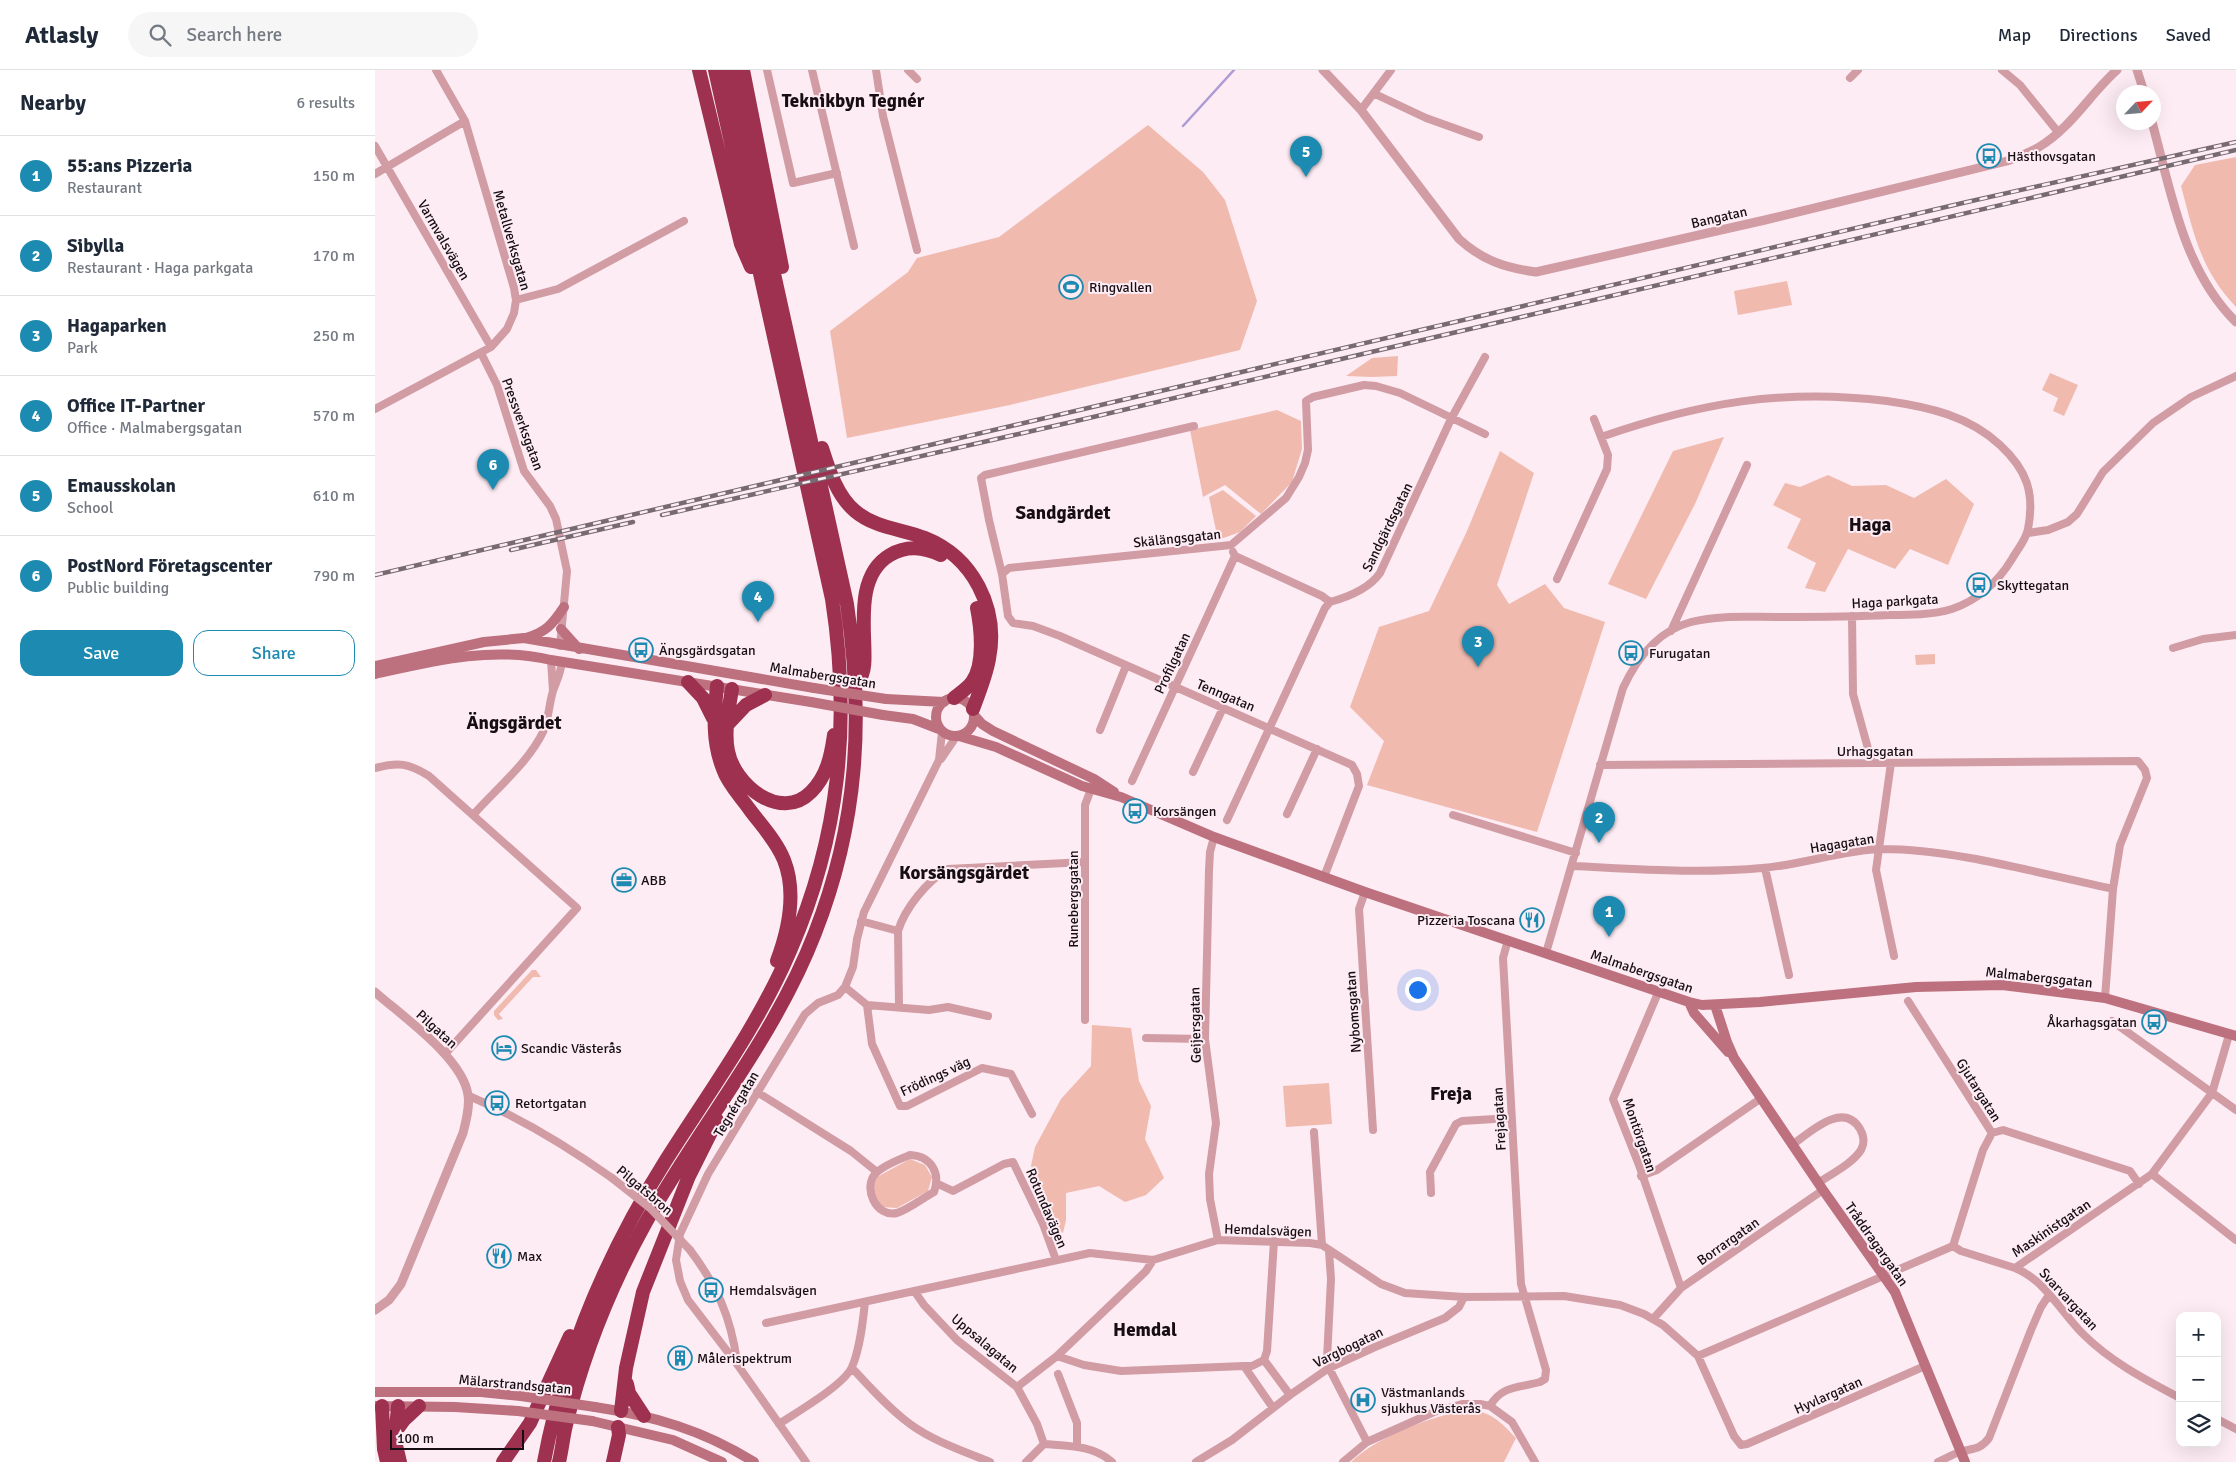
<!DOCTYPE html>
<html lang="en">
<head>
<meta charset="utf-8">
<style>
  :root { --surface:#fff; --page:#f6f6f7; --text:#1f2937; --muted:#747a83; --line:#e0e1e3; --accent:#1d8ab1 }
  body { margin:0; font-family:Signika,sans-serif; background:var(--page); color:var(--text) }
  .controls { position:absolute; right:15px; bottom:15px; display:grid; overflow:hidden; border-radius:10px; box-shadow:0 5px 20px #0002 }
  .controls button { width:45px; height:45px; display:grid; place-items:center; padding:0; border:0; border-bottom:1px solid var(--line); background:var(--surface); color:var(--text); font:25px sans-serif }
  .compass { position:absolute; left:1741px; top:15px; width:45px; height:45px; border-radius:50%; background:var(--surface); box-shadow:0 5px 20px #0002; rotate:64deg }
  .scale { position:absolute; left:15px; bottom:12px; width:134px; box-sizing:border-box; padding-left:5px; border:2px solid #170e13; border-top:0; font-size:14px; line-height:18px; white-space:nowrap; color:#170e13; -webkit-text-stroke:4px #fdecf4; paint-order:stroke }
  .you { position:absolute; left:1042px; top:919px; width:18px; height:18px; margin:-12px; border:4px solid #fff; border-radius:50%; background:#1a73e8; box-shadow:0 0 0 8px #1a73e833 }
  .badge { display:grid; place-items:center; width:32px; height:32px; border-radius:50%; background:var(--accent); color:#fff; font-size:16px; font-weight:700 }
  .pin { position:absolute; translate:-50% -41px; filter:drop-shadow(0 1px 2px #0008) }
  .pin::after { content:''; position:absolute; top:26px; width:18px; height:15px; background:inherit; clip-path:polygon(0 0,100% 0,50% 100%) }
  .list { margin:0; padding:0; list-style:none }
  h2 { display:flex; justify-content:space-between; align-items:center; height:65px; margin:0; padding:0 20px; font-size:21px }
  h2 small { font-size:16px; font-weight:400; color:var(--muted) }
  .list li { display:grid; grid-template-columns:32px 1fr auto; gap:15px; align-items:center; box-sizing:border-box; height:80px; padding:0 20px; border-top:1px solid var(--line) }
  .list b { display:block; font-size:19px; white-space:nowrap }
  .list p { margin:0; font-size:16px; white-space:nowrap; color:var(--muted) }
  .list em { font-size:16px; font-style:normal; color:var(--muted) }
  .actions { display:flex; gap:10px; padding:15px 20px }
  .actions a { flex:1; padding:11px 0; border:1px solid var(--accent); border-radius:15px; text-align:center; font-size:18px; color:var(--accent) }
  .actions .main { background:var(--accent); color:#fff }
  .icon { flex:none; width:28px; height:28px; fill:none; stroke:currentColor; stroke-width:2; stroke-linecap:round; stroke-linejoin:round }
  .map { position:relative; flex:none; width:1861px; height:1392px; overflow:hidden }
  header { display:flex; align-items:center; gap:30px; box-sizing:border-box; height:70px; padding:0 25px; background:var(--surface); border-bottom:1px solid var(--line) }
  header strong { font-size:24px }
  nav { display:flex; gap:28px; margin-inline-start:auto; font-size:18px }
  .search { width:350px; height:45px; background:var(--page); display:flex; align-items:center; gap:12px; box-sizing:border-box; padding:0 18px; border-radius:28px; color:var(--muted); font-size:19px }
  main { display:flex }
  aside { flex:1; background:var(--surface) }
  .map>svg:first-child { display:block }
</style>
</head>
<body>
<header>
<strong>Atlasly</strong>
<div class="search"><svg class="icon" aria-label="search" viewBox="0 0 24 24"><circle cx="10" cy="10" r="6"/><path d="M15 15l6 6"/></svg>Search here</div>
<nav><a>Map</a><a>Directions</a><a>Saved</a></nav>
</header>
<main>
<aside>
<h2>Nearby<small>6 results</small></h2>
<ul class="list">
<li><span class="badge">1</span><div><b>55:ans Pizzeria</b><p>Restaurant</p></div><em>150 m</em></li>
<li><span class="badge">2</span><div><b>Sibylla</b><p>Restaurant · Haga parkgata</p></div><em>170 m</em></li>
<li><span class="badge">3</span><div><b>Hagaparken</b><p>Park</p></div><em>250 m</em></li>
<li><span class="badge">4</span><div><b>Office IT-Partner</b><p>Office · Malmabergsgatan</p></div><em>570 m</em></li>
<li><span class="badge">5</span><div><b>Emausskolan</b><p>School</p></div><em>610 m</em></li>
<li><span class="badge">6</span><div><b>PostNord Företagscenter</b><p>Public building</p></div><em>790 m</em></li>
</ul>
<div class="actions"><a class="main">Save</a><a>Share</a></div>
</aside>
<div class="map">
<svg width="1861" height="1392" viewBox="0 0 1861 1392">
  <rect width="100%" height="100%" fill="#fdecf4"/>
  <path fill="#f0baaf" d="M773,55L828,102L850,130L882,231L865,280L635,335L472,368L455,261L533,202L542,188L624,167Z
    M1861,87V237C1825,199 1819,164 1806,116L1820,95Z
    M1412,211L1417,235L1363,245L1359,221Z
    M1023,286L1022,306L997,307L971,306L997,288Z
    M1675,303L1703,315L1689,346L1678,341L1683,328L1667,320Z
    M902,340L926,351L927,379L917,412L886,444L850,415L828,427L815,360Z
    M1349,367L1320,434L1271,529L1233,514L1298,381Z
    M1125,381L1159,403L1122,515L1134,534L1170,514L1189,538L1230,552L1162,762L992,715L1009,671L975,637L1004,557L1054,541L1092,461Z
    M1453,405L1477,416L1511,415L1539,428L1571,409L1599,434L1573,495L1535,479L1520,499L1473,479L1450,522L1430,518L1441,493L1412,478L1426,449L1398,435L1410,413L1425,417Z
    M848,420L881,446L865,462L843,470L834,427Z
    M1560,584V594L1541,595L1540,585Z
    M157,900H161L166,907H158L124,944L128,949L123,950L119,945V941Z
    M717,955L756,958L764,1011L776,1036L770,1069L789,1108L771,1125L750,1132L724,1116L691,1123V1150L688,1163L684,1161L656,1096L660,1077L686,1029L716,996Z
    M954,1013L957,1054L911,1057L908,1016Z
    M535,1089L550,1095L557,1107L553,1121L522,1138L506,1137L497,1120L502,1107Z
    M1093,1339C1116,1342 1125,1351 1141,1368L1129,1392H976C1005,1365 1054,1348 1093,1339Z"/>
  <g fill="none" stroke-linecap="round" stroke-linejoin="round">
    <path stroke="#ac9bd4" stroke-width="2.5" d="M808,56L859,0"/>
    <path stroke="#d19ca4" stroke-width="8" d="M392,0L418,113L462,103
      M437,0L479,176
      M501,0L508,46L542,180
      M533,0L542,9
      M1627,0L1645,15L1683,62
      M1475,8L1483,0
      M1000,24L1051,48L1104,67
      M986,40L1016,0
      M0,76L116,277
      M0,104L90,51
      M141,230L183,219L309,151
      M106,283L122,315L149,401L175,436L181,449L192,501L185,576
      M0,339L116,277L132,259L139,243L141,230L139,218L90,51L61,0
      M1653,463L1673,460L1693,452L1702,444L1728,402L1778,353L1816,327L1861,306
      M858,482L860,486L947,526L955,532
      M627,504L614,450L606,408L610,405L819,356
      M1182,509L1232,399L1233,385L1226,367
      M1477,546L1478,624L1497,693
      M1296,561L1372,395
      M1798,578L1828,569L1861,565
      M176,590L178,621
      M725,660L751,596
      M566,689L581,667
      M1516,693L1501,800L1519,886
      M1225,695L1763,691L1770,700L1772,708L1745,775L1738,819L1730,928
      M0,698C24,692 33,693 54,706L202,838L70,984
      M818,702L848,638
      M757,711L860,486
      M99,744C121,719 153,693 168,662C174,648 174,634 178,621C182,610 186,603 187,591
      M912,744L942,679
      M1078,745L1201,783
      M852,750L950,538L955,532C973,527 994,519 1005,503L1076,349L1110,287
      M839,767L835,782L834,800L830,969L841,1053L834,1104L835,1129L843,1170
      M1198,796C1261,799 1324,804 1387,798C1427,795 1467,780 1507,779C1580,779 1666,804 1738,819
      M1390,798L1414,905
      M949,807L984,716L982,704L977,695L685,566L658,556L638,553L633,546L627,504L634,498L856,475L911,428L924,407L930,393L933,380L931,331L938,327L989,315L1001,316L1025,323L1110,364
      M990,822L984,839L998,1060
      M486,851L523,861
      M1171,883L1248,618C1262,588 1282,561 1316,552C1344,545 1372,547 1400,547C1438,547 1476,547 1514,545C1535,545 1557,545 1577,539C1603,530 1623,512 1637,489C1642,480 1651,470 1653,459C1660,423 1652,400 1625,375C1594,346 1554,337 1512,331C1408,318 1324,333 1226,367L1219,349
      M470,917L492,935L497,974L525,1036H532L607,998L636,1004L657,1044
      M1283,923L1238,1029L1264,1095L1306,1218
      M1533,931L1617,1063
      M492,935L554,940L573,937L613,946
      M524,936L523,861C530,838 552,811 573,799L710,792
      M710,950V735L718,714
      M1737,951L1861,1040
      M771,968L830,969
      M382,1022L476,1081L502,1102
      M94,1026C144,1047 192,1076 237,1108
      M939,1062L947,1175
      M1617,1063L1628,1060L1755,1101L1764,1114
      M1417,1075C1434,1063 1468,1030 1485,1059C1489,1066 1490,1073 1486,1080C1477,1094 1456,1104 1443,1113
      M535,1085C556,1086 566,1103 559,1122C548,1128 534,1139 522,1143C501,1148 487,1117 501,1103C509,1095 525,1089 535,1085Z
      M1777,1104L1861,1170
      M1266,1106L1282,1100L1385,1029
      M561,1113L578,1121L629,1094L638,1092L668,1154L681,1190
      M1056,1123L1055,1102L1081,1054L1087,1051L1136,1048
      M1578,1176L1608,1080L1617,1063
      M315,1180C342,1216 356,1247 362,1292
      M954,1181L956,1209L952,1289L954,1298L992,1372
      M1640,1198C1670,1210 1686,1242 1708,1264C1736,1292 1771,1310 1805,1328
      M540,1222L549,1235L582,1270L642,1317L662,1354L669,1374
      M1278,1249L1306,1218L1448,1120
      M391,1253L715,1183L778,1190L843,1170L935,1173L947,1175L1006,1214L1030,1223L1089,1227L1189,1226L1245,1235L1269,1244L1288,1255L1323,1286L1359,1366L1366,1375L1372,1374L1550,1296
      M682,1286L709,1295L746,1301L869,1296
      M1323,1286L1578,1176L1586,1181L1640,1198L1777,1104L1837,1023L1854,965
      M889,1290L915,1325
      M477,1298C495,1317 513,1338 535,1354C558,1371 588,1381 615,1392
      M683,1304L702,1353V1376
      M642,1317L682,1286L771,1201L778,1190
      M1115,1336C1127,1315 1144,1318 1165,1312L1170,1309L1171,1300L1146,1214L1128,888L1133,870
      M898,1338L869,1296H877L889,1290L892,1281L899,1171
      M1842,1349L1861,1359
      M404,1354C422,1342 469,1315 477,1297C485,1279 488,1251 490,1232
      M669,1374C693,1376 718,1375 737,1392
      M431,1392L362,1294L313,1230L305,1211L301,1190L305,1164L333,1104L430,944L443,933L463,925L470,917L478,897L482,869L489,842L564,690L567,662
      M651,1392L669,1374
      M821,1392L857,1370L915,1325L954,1298L1000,1277L1070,1248L1084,1237L1089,1227
      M968,1392L992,1372L1059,1342L1087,1334H1105L1115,1336L1137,1352L1160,1392
      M1563,1392C1570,1389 1578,1384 1585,1382C1598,1378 1605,1380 1614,1368L1656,1260L1666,1237L1674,1225"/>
    <path stroke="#d19ca4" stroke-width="9" d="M948,0L986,40L1084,169C1107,190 1130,198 1161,202L1390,150L1632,91C1643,87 1654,83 1664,77C1696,58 1715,24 1742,0
      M1762,0L1769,22
      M1777,52C1796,121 1808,200 1861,252
      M0,922C27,946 88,988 93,1025C95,1037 91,1051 88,1063L26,1214L14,1230L0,1240"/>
    <path stroke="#bd717f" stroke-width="10" d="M186,559L204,579
      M151,568C171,562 177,555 189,537
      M0,596L109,572L149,568L439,618
      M0,604C58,591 117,576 176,590L436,632
      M561 647a19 19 0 1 1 38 0a19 19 0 1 1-38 0Z
      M511,629L569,632
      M508,645L538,649L564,659
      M599,645L607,654L618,661L719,709L739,722
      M584,666L621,677L707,716L746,727L839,767L990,822L1314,932L1327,935L1385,932L1541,917L1627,915L1730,928L1861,966
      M1314,932L1319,943L1353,982
      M1340,935L1352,972L1359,988L1448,1120L1520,1222L1590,1392
      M0,1322H106L146,1326
      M0,1336L80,1337L143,1341
      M220,1337C279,1346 328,1360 379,1392
      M217,1351L298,1370L347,1392"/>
    <path stroke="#9d314f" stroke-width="14" d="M324,0L366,174L376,197
      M368,0L407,197
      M447,378C454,400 462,426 480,441C500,458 527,459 550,468C598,487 624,538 614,589C611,606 604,623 598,639
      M484,609C501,594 469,512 515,485C532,475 548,477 566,485
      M313,612L328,628L338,648
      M342,616C339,645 337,671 348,699C353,714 366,727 375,740C387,756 402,772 409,790C422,823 414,859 402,891
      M357,619C354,637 349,663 353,681C359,714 405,753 436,722C452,706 456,686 459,665
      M579,628C585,623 593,618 597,612C610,594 606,558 602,538
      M354,653L371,635L390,625
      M252,1314L254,1323L269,1346
      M7,1336L9,1379L12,1392
      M23,1336L20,1371L25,1392
      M246,1341L251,1298L268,1222L314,1106L342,1050
      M21,1361L29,1350L44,1336
      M128,1392L155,1353L195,1266
      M169,1392C189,1284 233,1182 291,1090C334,1022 383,956 415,881C465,766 476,652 457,529L340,0
      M184,1392C187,1380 188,1367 191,1355C208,1285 236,1215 271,1152C325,1056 400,967 440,863C483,753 489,649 472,534L354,0
      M238,1392L244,1365L243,1357"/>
    <g stroke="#776a71" stroke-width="4.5">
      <path id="rail" d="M287,445L701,351L1861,80
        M136,480L258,452
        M0,505L1592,132L1861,72"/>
    </g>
    <use href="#rail" stroke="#fdecf4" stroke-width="2.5" stroke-dasharray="8" stroke-linecap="butt"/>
    <path stroke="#d19ca4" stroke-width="8" d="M237,1108L275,1138L315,1180"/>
    <path stroke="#bd717f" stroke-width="10" d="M439,618L511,629
      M436,632L508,645
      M146,1326L220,1337
      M143,1341L217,1351"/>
  </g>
  <defs>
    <g id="bus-ring" transform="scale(1.25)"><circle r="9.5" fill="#fdecf4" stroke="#1d8ab1" stroke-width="1.5"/><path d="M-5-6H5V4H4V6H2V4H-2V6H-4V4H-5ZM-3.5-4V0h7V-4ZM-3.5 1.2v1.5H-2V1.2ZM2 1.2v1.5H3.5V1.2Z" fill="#1d8ab1"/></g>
    <g id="stadium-ring" transform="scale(1.25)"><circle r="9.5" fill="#fdecf4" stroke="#1d8ab1" stroke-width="1.5"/><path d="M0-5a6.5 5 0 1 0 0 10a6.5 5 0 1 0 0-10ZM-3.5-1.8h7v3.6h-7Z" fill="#1d8ab1"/></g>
    <g id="office-ring" transform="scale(1.25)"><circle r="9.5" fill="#fdecf4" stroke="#1d8ab1" stroke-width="1.5"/><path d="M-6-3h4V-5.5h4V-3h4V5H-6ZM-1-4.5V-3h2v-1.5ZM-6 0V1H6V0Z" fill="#1d8ab1"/></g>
    <g id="restaurant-ring" transform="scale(1.25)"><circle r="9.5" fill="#fdecf4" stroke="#1d8ab1" stroke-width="1.5"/><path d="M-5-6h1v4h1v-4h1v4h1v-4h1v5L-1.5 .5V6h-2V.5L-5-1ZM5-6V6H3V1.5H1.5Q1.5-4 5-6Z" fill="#1d8ab1"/></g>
    <g id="hotel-ring" transform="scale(1.25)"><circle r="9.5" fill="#fdecf4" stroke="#1d8ab1" stroke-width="1.5"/><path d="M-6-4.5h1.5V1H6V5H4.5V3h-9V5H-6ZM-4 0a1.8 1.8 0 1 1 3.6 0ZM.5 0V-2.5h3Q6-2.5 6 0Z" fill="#1d8ab1"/></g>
    <g id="building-ring" transform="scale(1.25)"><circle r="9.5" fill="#fdecf4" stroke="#1d8ab1" stroke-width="1.5"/><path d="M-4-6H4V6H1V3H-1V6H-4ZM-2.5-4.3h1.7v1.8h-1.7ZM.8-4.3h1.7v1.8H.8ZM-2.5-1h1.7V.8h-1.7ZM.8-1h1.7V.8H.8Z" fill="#1d8ab1"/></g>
    <g id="hospital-ring" transform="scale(1.25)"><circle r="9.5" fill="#fdecf4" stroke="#1d8ab1" stroke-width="1.5"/><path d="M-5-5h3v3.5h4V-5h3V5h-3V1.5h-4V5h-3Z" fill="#1d8ab1"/></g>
  </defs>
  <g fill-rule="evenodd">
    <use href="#bus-ring" x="1614" y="86"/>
    <use href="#stadium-ring" x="696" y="217"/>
    <use href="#bus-ring" x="1604" y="515"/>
    <use href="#bus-ring" x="266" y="580"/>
    <use href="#bus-ring" x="1256" y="583"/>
    <use href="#bus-ring" x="760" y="741"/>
    <use href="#office-ring" x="249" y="810"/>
    <use href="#restaurant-ring" x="1157" y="850"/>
    <use href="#bus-ring" x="1779" y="952"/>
    <use href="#hotel-ring" x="129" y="978"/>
    <use href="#bus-ring" x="122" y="1033"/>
    <use href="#restaurant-ring" x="124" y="1186"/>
    <use href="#bus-ring" x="336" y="1220"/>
    <use href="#building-ring" x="305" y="1288"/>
    <use href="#hospital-ring" x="988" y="1330"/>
  </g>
  <g text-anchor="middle" stroke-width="4" stroke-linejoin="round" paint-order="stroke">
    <g font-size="14" fill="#170e13" stroke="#fdecf4" text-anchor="start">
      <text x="1632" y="91">Hästhovsgatan</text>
      <text x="714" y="222">Ringvallen</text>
      <text x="1622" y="520">Skyttegatan</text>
      <text x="284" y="585">Ängsgärdsgatan</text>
      <text x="1274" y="588">Furugatan</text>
      <text x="778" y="746">Korsängen</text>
      <text x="266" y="815">ABB</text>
      <text x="1140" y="855" text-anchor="end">Pizzeria Toscana</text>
      <text x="1762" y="957" text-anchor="end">Åkarhagsgatan</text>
      <text x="146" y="983">Scandic Västerås</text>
      <text x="140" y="1038">Retortgatan</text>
      <text x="142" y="1191">Max</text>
      <text x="354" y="1225">Hemdalsvägen</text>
      <text x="322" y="1293">Målerispektrum</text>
      <text x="1006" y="1327">Västmanlands<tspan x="1006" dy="16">sjukhus Västerås</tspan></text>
    </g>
    <g font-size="14" fill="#170e13" stroke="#fdecf4">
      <text transform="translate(1344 147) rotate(-13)" y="5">Bangatan</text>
      <text transform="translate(69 170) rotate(60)" y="5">Varmvalsvägen</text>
      <text transform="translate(137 170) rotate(74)" y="5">Metallverksgatan</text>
      <text transform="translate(148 354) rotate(70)" y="5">Pressverksgatan</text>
      <text transform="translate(1012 457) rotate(-64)" y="5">Sandgärdsgatan</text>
      <text transform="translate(802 468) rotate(-6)" y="5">Skälängsgatan</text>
      <text transform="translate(1520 531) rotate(-3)" y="5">Haga parkgata</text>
      <text transform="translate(797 593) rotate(-65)" y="5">Profilgatan</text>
      <text transform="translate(448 605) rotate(9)" y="5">Malmabergsgatan</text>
      <text transform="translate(851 625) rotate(23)" y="5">Tenngatan</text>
      <text x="1500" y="686">Urhagsgatan</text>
      <text transform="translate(1467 773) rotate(-9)" y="5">Hagagatan</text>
      <text transform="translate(698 829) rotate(-90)" y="5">Runebergsgatan</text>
      <text transform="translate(1267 901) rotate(19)" y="5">Malmabergsgatan</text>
      <text transform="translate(1664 907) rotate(6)" y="5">Malmabergsgatan</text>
      <text transform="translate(978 942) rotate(-94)" y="5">Nybomsgatan</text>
      <text transform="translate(820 955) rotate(-91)" y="5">Geijersgatan</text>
      <text transform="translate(62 959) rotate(42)" y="5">Pilgatan</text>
      <text transform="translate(560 1006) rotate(-25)" y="5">Frödings väg</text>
      <text transform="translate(1604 1020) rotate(58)" y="5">Gjutargatan</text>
      <text transform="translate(361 1034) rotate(-59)" y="5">Tegnérgatan</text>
      <text transform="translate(1124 1049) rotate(-93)" y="5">Frejagatan</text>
      <text transform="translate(1265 1065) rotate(71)" y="5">Montörgatan</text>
      <text transform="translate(270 1120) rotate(40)" y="5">Pilgatsbron</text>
      <text transform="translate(672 1138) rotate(67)" y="5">Rotundavägen</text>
      <text transform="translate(1676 1158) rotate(-34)" y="5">Maskinistgatan</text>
      <text transform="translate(893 1160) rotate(2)" y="5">Hemdalsvägen</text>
      <text transform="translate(1353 1171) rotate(-35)" y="5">Borrargatan</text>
      <text transform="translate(1502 1174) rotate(55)" y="5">Tråddragargatan</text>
      <text transform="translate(1694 1229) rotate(47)" y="5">Svarvargatan</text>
      <text transform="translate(610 1273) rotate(40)" y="5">Uppsalagatan</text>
      <text transform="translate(973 1277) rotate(-26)" y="5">Vargbogatan</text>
      <text transform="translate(140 1314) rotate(5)" y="5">Mälarstrandsgatan</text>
      <text transform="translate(1453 1325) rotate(-24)" y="5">Hyvlargatan</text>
    </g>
    <g font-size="19" font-weight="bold" fill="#170e13" stroke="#fdecf4">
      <text x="478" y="37">Teknikbyn Tegnér</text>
      <text x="688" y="449">Sandgärdet</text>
      <text x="1495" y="461">Haga</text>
      <text x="139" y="659">Ängsgärdet</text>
      <text x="589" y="809">Korsängsgärdet</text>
      <text x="1076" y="1030">Freja</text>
      <text x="770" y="1266">Hemdal</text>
    </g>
  </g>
</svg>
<div class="controls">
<button>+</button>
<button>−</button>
<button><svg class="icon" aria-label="layers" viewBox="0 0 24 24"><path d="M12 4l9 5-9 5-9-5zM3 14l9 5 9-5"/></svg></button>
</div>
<svg class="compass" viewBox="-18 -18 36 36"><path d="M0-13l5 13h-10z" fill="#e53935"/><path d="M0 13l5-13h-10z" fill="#747a83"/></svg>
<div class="scale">100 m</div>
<div class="you"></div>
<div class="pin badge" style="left:1234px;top:867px">1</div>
<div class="pin badge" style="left:1224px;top:773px">2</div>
<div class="pin badge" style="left:1103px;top:597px">3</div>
<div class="pin badge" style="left:383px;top:552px">4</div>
<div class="pin badge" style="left:931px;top:107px">5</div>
<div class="pin badge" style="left:118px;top:420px">6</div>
</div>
</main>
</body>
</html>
